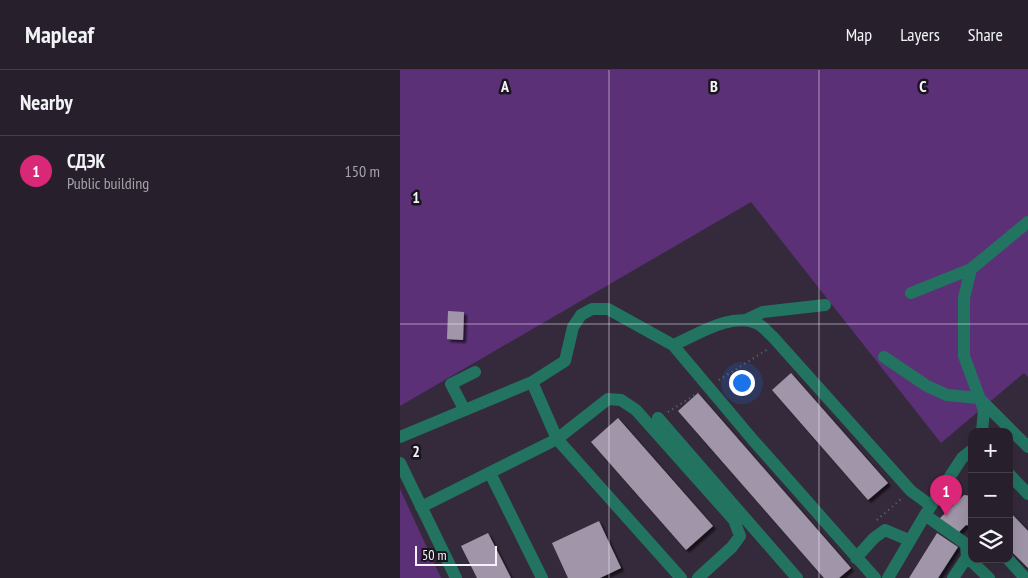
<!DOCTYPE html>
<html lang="en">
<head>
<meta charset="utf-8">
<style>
  :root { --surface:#27202c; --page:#2f2834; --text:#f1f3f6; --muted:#a4a3a9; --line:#433e48; --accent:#db2777 }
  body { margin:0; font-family:"PT Sans Narrow",sans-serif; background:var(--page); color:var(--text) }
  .controls { position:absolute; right:15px; bottom:15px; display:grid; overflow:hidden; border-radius:10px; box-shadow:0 5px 20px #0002 }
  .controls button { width:45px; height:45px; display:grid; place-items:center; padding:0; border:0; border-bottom:1px solid var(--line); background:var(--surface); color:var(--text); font:25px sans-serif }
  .scale { position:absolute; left:15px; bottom:12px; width:82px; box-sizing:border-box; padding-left:5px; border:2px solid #f7f1fc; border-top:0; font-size:14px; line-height:18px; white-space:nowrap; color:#f7f1fc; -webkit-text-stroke:4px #19151d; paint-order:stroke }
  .you { position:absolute; left:341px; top:312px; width:18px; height:18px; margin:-12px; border:4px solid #fff; border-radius:50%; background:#1a73e8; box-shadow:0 0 0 8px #1a73e833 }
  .badge { display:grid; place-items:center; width:32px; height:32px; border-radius:50%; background:var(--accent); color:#fff; font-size:16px; font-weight:700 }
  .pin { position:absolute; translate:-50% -41px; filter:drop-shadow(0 1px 2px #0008) }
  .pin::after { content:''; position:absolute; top:26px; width:18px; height:15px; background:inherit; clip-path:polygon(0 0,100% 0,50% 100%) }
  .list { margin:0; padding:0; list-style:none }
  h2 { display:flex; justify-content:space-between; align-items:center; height:65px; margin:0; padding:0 20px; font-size:21px }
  h2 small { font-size:16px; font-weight:400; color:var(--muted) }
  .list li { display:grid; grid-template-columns:32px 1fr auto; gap:15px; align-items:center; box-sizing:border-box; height:70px; padding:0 20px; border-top:1px solid var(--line) }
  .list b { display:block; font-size:19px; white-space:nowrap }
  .list p { margin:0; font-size:16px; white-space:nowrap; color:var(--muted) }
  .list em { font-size:16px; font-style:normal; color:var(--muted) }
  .icon { flex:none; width:28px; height:28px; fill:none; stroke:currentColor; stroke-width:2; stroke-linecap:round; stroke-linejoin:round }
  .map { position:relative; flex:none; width:628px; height:508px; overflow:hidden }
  header { display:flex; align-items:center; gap:30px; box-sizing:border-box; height:70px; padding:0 25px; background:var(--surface); border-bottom:1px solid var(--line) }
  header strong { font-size:24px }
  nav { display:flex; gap:28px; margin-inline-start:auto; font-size:18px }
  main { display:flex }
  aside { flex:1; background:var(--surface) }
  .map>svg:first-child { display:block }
</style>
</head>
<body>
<header>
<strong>Mapleaf</strong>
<nav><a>Map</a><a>Layers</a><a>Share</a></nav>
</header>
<main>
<aside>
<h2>Nearby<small></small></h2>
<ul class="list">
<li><span class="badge">1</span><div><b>СДЭК</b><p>Public building</p></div><em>150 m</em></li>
</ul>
</aside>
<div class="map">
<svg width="628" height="508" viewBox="0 0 628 508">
  <defs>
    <filter id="shadow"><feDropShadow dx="3" dy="3" stdDeviation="1" flood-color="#0009"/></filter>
  </defs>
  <rect width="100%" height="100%" fill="#342a3b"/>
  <path fill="#5c3076" d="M0,0H628V307L624,303L541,373L351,132L0,336Z
    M0,419L41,508H0Z"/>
  <path fill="#a195a9" filter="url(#shadow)" d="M48,241L64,242L63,270L47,269Z
    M391,303L488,413L468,430L372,320Z
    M298,323L451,498L439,508H424L278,341Z
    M218,348L313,456L286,480L191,372Z
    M564,425L572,426V456L566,455L558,463L538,450Z
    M609,441L628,461V498L609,479Z
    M199,451L221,498L200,508H168L152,473Z
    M88,463L111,508H77L61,476Z
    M537,463L558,477L538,508H509Z"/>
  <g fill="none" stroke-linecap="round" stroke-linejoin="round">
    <path stroke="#6f6675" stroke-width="2" stroke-dasharray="1 4" stroke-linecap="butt" d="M319,310L368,279
      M268,342L298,323
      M477,450L501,429"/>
    <path stroke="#227461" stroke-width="12" d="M571,199L564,228V286L584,340L582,362
      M511,223L571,199L628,152
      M346,250L363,242L425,235
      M273,275C297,265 333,241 358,254C364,257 368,263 373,267L511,421L526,432
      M484,287L527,316L547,325L579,328L628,377
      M132,312L157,369L281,508
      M64,339L51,314L75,302
      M258,348L397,508
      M0,367L132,312L165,291L173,257L181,245L192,239H208L273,275L353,370L475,508
      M0,393L56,508
      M90,403L142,508
      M609,404L628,424
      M21,437L157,369L208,329L221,330L236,340L334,450L340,466L332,477L298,508
      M525,445L566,474
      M567,487L589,508
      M456,488L474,468L485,460L504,468
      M608,489L625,508
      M488,508L525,445L562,388L572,380
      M553,508L567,487L566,474"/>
  </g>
  <path fill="none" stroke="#f7f1fc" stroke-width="1" stroke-opacity="0.55" d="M209,0V508M419,0V508M0,254H628"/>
  <g font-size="16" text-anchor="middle" font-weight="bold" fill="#f7f1fc" stroke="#19151d" stroke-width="5" stroke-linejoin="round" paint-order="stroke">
    <text x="105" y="22">A</text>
    <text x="314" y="22">B</text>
    <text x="523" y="22">C</text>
    <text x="16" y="133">1</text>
    <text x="16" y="387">2</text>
  </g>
</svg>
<div class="controls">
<button>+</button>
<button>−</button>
<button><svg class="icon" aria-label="layers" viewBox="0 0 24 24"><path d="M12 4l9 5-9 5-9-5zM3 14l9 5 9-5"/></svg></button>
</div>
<div class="scale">50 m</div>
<div class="you"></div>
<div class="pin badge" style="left:546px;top:446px">1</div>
</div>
</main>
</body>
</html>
